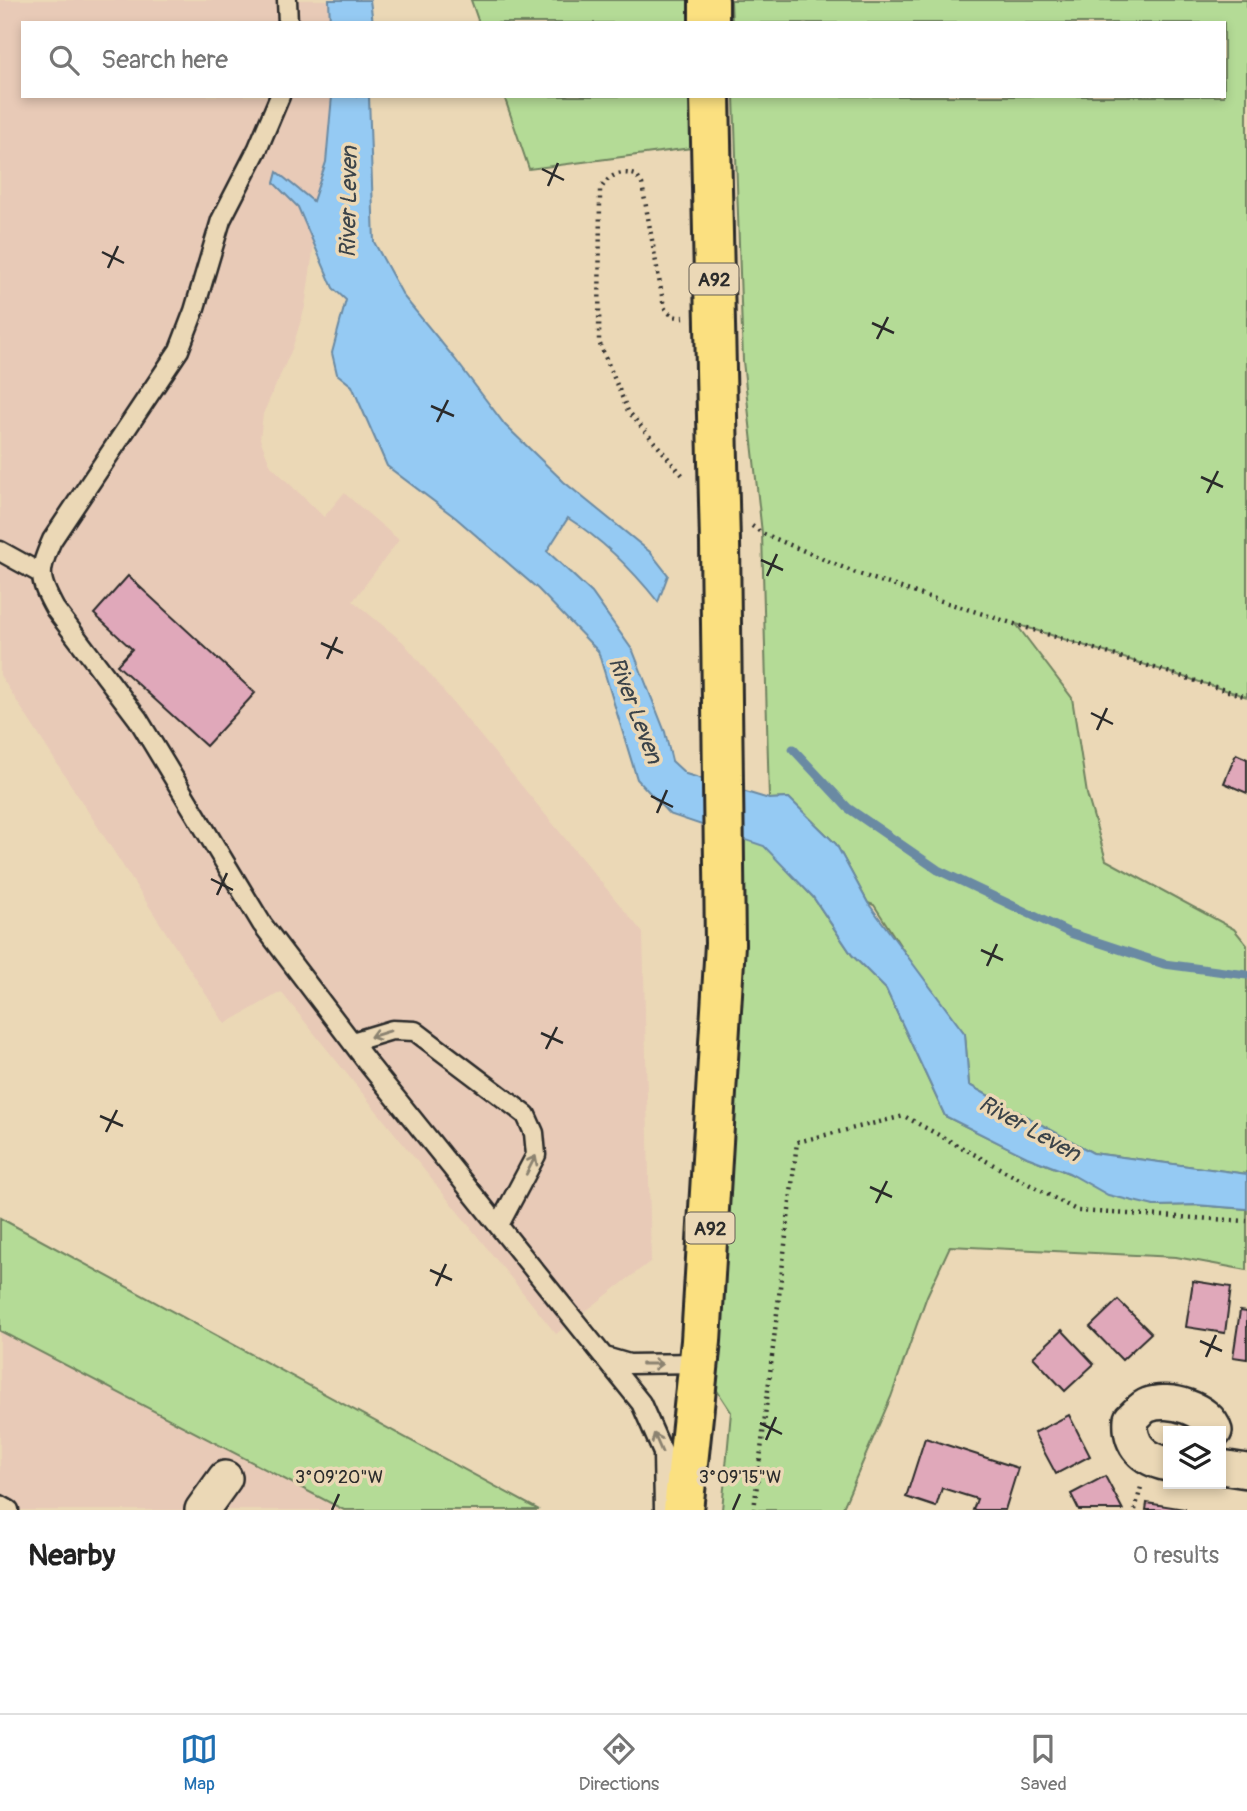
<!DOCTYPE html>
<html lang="en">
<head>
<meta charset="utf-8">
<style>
  :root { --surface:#fff; --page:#f6f6f6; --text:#222; --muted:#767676; --line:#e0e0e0; --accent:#1f6fb2 }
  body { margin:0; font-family:Pangolin,sans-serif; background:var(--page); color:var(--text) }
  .controls { position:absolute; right:21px; bottom:21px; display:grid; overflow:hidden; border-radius:0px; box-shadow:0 4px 10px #0003 }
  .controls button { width:63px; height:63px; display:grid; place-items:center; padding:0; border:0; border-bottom:2px solid var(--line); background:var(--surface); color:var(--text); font:35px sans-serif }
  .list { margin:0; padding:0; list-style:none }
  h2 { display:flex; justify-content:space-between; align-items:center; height:91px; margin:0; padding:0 28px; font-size:30px }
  h2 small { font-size:23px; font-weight:400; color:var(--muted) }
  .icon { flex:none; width:38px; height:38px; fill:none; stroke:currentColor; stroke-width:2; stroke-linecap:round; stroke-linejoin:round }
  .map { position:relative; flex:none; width:1247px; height:1510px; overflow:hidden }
  .search { position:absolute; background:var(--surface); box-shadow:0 4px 10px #0003; left:21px; right:21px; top:21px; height:77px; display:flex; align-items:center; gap:18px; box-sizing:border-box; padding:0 24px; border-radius:0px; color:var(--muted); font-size:26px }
  .sheet { height:203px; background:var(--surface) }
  nav { display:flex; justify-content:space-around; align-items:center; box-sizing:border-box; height:98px; border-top:2px solid var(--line); background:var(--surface); font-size:19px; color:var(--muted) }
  nav a { display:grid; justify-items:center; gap:4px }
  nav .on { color:var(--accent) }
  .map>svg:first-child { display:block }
</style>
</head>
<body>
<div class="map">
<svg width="1247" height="1510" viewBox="0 0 1247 1510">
  <rect width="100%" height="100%" fill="#ebd8b6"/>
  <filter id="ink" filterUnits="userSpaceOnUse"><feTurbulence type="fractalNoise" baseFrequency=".0143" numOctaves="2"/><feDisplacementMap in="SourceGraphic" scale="14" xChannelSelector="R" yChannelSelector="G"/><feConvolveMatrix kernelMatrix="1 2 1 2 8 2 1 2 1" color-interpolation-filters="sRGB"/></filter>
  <g filter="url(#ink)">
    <path fill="#e8cab7" d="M0,0H329L330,23H23V96H332V120L305,307L292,349L263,414L260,439L271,466L324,517L344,493L399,540L353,601L403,642L643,933L651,1261L556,1334L281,992L225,1024L0,675Z
      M0,1331L265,1469L345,1510H0Z"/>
    <path fill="#b4db96" stroke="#708360" stroke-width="2" d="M471,0H689V23H479Z
      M731,0H1247V697L1016,624L1072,698L1087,794L1106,860L1234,929L1247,945V1174L1093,1153L969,1085L965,1034L918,973L874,905L868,903L836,844L789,798L769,799L762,533L743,361L734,96H1224V23H732Z
      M504,96H690L691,148L529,169Z
      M723,770L765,846L813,897L852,955L886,989L945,1116L1027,1157L1154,1206L1196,1205L1247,1209V1270L1176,1257L950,1246L927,1296L891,1397L842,1510H722L731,1412L699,1363Z
      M0,1218L539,1510H344L0,1331Z"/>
    <path fill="#95caf3" stroke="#6b8aa3" stroke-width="2" d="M329,0H370L373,23H330Z
      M332,96H369L374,242L404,297L455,359L505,425L564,482L650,552L668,575L658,602C632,569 604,541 568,518L547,551L592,593L633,651L665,732L672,761L686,774L769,799L789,798L836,844L868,903L965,1034L969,1085L1093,1153L1247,1174V1209L1196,1205L1154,1206L1108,1195L1069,1173L1027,1157L945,1116L886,989L852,955L813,897L764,846L669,814L637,779L598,651L538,589L456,518L387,466L352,386L337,374L332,353L346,300L333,288L298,207L274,183L277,172L313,201L326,162Z"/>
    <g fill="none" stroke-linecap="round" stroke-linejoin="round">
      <path stroke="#6b8aa3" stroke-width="9" d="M793,749L848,808L938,870L1070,933L1164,964L1247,975"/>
    </g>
    <path fill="#e0a8ba" stroke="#2b2b2b" stroke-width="2" d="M128,576L255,693L206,746L117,665L132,649L94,614Z
      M1236,754L1247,759V793L1224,783Z
      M1193,1281L1231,1287L1225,1333L1186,1327Z
      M1118,1300L1151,1333L1122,1360L1090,1327Z
      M1240,1311L1247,1312V1359L1233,1357Z
      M1062,1330L1094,1364L1065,1391L1033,1357Z
      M1069,1415L1090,1456L1056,1474L1034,1433Z
      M925,1438L1018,1468L1005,1510H973L977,1499L942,1488L936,1507L906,1497Z
      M1105,1476L1123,1510H1079L1071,1494Z
      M1147,1503L1185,1509V1510H1146Z"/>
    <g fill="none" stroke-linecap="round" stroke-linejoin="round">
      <g stroke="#2b2b2b" stroke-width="23">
        <path id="service" d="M287,0L288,23
          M280,96L258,148L221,220L194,311L179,350L52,540C38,572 38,578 55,609L138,719L262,924L370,1066L641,1403L663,1453L664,1510
          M0,551L40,573
          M352,1042L392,1030L415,1031L526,1115L534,1133L536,1155L499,1225
          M605,1357L629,1364L699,1363
          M0,1505L9,1510"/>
      </g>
      <g stroke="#2b2b2b" stroke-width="38">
        <path id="minor" d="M1168,1464C1143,1459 1129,1445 1131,1419C1136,1415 1142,1407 1148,1405C1169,1397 1209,1409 1215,1431
          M1221,1467L1247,1471
          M202,1510L225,1478"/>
      </g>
      <g stroke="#2b2b2b" stroke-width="44">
        <path id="trunk" d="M709,0V23
          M710,96L718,461
          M683,1510L701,1341L725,944L720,543"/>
      </g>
      <path stroke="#2b2b2b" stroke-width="4.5" stroke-dasharray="2 5" stroke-linecap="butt" d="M684,317C675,318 669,315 664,307L642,184L636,175C619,170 609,175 600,190L599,342L628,411L685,478
        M752,526L762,533L856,573L916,593L1247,697
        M754,1510L797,1142L904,1116L1078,1211L1247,1221
        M1135,1510L1141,1487"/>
      <use href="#service" stroke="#ebd8b6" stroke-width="18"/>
      <use href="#minor" stroke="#ebd8b6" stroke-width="33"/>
      <use href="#trunk" stroke="#fbe080" stroke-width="38"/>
      <g stroke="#2b2b2b" stroke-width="44" stroke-linecap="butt">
        <path id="trunk-bridge" d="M718,461L720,543"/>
      </g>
      <use href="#trunk-bridge" stroke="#fbe080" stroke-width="38"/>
    </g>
    <defs><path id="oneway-shaft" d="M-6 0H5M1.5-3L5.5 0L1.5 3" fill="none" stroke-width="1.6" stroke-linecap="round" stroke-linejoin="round" transform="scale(1.75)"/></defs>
    <g stroke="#8b8270">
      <use href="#oneway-shaft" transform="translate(380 1034) rotate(163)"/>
      <use href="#oneway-shaft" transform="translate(531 1165) rotate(-63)"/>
      <use href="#oneway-shaft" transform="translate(652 1364)"/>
      <use href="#oneway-shaft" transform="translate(658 1443) rotate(-113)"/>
    </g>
  </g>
  <path fill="none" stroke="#2b2b2b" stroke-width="2.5" d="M542,169L564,180M548,186L558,163M102,252L124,263M108,268L118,246M872,323L894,333M877,339L888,317M431,406L454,416M437,422L448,400M1201,477L1223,487M1207,493L1218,471M761,560L783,570M767,576L777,554M321,643L343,653M327,659L337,637M1091,713L1113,724M1097,730L1107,708M651,796L673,807M657,813L667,790M211,879L233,890M217,895L227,873M981,950L1003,960M987,966L997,944M541,1033L563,1043M546,1049L557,1027M100,1116L123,1126M106,1132L117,1110M870,1187L892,1197M876,1203L887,1181M430,1270L452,1280M436,1286L446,1264M1200,1341L1222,1351M1206,1357L1216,1335M760,1423L782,1434M766,1440L776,1417M332,1510L339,1494M733,1510L740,1494"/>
  <g text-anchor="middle" stroke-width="7" stroke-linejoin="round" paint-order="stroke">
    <g fill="#ebd8b6" stroke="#655f55" stroke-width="2">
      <rect x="689.5" y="263.5" width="49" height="31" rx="5"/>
      <rect x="685.5" y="1212.5" width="49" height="31" rx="5"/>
    </g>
    <g font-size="19" font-weight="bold" fill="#2b2b2b">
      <text x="714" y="286">A92</text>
      <text x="710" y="1235">A92</text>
    </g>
    <g font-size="23" font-style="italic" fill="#3b4349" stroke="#ebd8b6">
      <text transform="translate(348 202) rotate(-89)" y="8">River Leven</text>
      <text transform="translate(636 710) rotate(69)" y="8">River Leven</text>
      <text transform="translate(1030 1128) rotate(29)" y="8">River Leven</text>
    </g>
  </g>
  <g font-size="18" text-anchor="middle" fill="#2b2b2b" stroke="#ebd8b6" stroke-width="7" stroke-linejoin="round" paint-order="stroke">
    <text x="339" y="1483">3°09'20"W</text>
    <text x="740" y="1483">3°09'15"W</text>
  </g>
</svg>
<div class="controls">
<button><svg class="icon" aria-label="layers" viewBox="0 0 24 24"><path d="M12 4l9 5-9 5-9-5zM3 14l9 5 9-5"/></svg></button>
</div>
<div class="search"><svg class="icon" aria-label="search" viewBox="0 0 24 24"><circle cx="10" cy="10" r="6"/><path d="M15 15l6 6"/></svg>Search here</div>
</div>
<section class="sheet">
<h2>Nearby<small>0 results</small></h2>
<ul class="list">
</ul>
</section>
<nav>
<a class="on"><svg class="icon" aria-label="map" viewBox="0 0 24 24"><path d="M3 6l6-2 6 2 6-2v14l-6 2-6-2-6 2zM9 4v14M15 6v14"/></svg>Map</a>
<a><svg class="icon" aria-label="directions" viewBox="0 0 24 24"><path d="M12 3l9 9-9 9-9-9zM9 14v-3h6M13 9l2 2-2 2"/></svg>Directions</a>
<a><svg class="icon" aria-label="saved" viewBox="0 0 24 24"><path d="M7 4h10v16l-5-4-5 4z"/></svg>Saved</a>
</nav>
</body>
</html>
